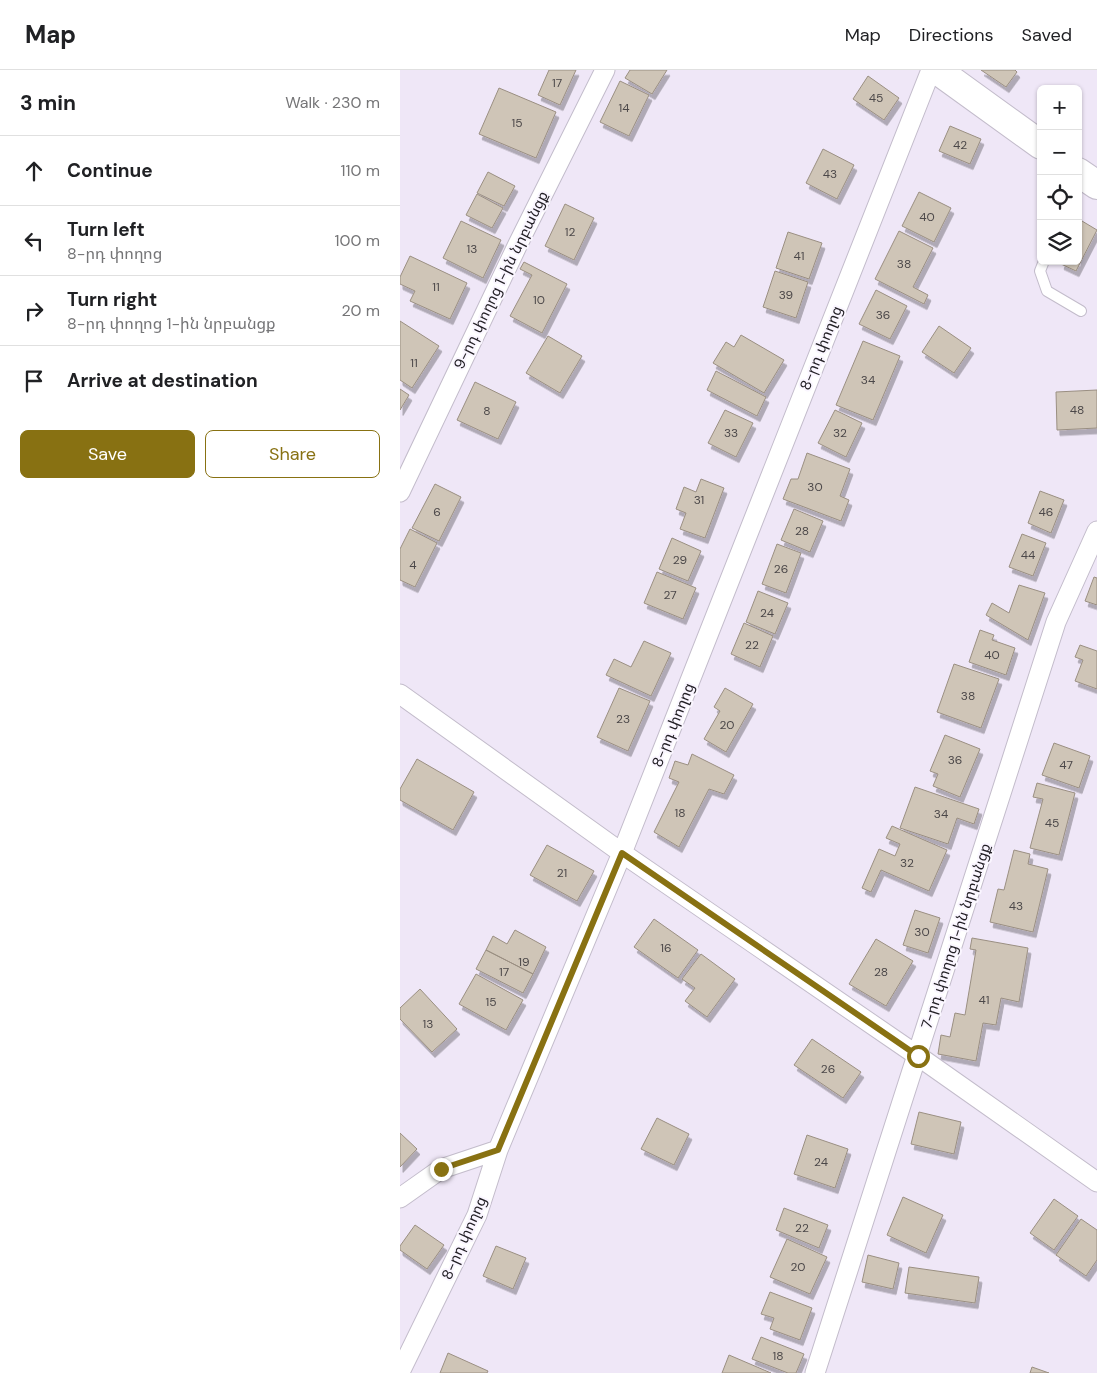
<!DOCTYPE html>
<html lang="en">
<head>
<meta charset="utf-8">
<style>
  :root { --surface:#fff; --page:#f6f6f6; --text:#202124; --muted:#757577; --line:#e0e0e0; --accent:#887112 }
  body { margin:0; font-family:"DM Sans","Noto Sans Armenian",sans-serif; background:var(--page); color:var(--text) }
  .controls { position:absolute; right:15px; top:15px; display:grid; overflow:hidden; border-radius:8px; box-shadow:0 1px 4px #0004 }
  .controls button { width:45px; height:45px; display:grid; place-items:center; padding:0; border:0; border-bottom:1px solid var(--line); background:var(--surface); color:var(--text); font:25px sans-serif }
  .stop { position:absolute; width:15px; height:15px; margin:-11px; border:4px solid #887112; border-radius:50%; background:#fff }
  .stop.end { background:#887112; border-color:#fff; box-shadow:0 1px 5px #0008 }
  .list { margin:0; padding:0; list-style:none }
  h2 { display:flex; justify-content:space-between; align-items:center; height:65px; margin:0; padding:0 20px; font-size:21px }
  h2 small { font-size:16px; font-weight:400; color:var(--muted) }
  .list li { display:grid; grid-template-columns:32px 1fr auto; gap:15px; align-items:center; box-sizing:border-box; height:70px; padding:0 20px; border-top:1px solid var(--line) }
  .list b { display:block; font-size:19px; white-space:nowrap }
  .list p { margin:0; font-size:16px; white-space:nowrap; color:var(--muted) }
  .list em { font-size:16px; font-style:normal; color:var(--muted) }
  .actions { display:flex; gap:10px; padding:15px 20px }
  .actions a { flex:1; padding:11px 0; border:1px solid var(--accent); border-radius:8px; text-align:center; font-size:18px; color:var(--accent) }
  .actions .main { background:var(--accent); color:#fff }
  .icon { flex:none; width:28px; height:28px; fill:none; stroke:currentColor; stroke-width:2; stroke-linecap:round; stroke-linejoin:round }
  .map { position:relative; flex:none; width:697px; height:1303px; overflow:hidden }
  header { display:flex; align-items:center; gap:30px; box-sizing:border-box; height:70px; padding:0 25px; background:var(--surface); border-bottom:1px solid var(--line) }
  header strong { font-size:24px }
  nav { display:flex; gap:28px; margin-inline-start:auto; font-size:18px }
  main { display:flex }
  aside { flex:1; background:var(--surface) }
  .map>svg:first-child { display:block }
</style>
</head>
<body>
<header>
<strong>Map</strong>
<nav><a>Map</a><a>Directions</a><a>Saved</a></nav>
</header>
<main>
<aside>
<h2>3 min<small>Walk · 230 m</small></h2>
<ul class="list">
<li><svg class="icon" aria-label="ahead" viewBox="0 0 24 24"><path d="M12 20V5M6 11l6-6 6 6"/></svg><div><b>Continue</b></div><em>110 m</em></li>
<li><svg class="icon" aria-label="left" viewBox="0 0 24 24"><path d="M17 20v-9H6M10 6l-5 5 5 5"/></svg><div><b>Turn left</b><p>8-րդ փողոց</p></div><em>100 m</em></li>
<li><svg class="icon" aria-label="right" viewBox="0 0 24 24"><path d="M7 20v-9h11M14 6l5 5-5 5"/></svg><div><b>Turn right</b><p>8-րդ փողոց 1-ին նրբանցք</p></div><em>20 m</em></li>
<li><svg class="icon" aria-label="arrive" viewBox="0 0 24 24"><path d="M6 21V4h12l-3 4 3 4H6"/></svg><div><b>Arrive at destination</b></div></li>
</ul>
<div class="actions"><a class="main">Save</a><a>Share</a></div>
</aside>
<div class="map">
<svg width="697" height="1303" viewBox="0 0 697 1303">
  <defs>
    <filter id="shadow"><feDropShadow dx="3" dy="5.5" stdDeviation="0" flood-color="#0004"/></filter>
  </defs>
  <rect width="100%" height="100%" fill="#efe7f7"/>
  <path fill="#cfc5b7" stroke="#9a8f82" filter="url(#shadow)" d="M149,0H176L160,35L138,25Z
    M230,0H267L252,24L225,8Z
    M581,0H615L617,2L606,17Z
    M468,6L499,28L484,50L453,29Z
    M220,11L249,25L229,66L200,52Z
    M99,18L156,42L136,88L79,64Z
    M550,56L581,69L570,94L539,81Z
    M423,79L454,95L437,129L406,113Z
    M88,102L115,116L104,136L77,123Z
    M519,122L551,138L534,172L502,156Z
    M77,124L103,138L92,158L66,145Z
    M165,134L194,148L174,190L145,176Z
    M61,151L101,170L83,208L43,188Z
    M682,151L697,160L676,201L661,194L662,191H678V160Z
    M499,161L533,178L513,217L528,225L524,234L475,209Z
    M388,162L422,173L409,209L376,198Z
    M10,186L67,213L50,249L10,231L15,221L0,214V207Z
    M124,192L167,214L142,263L110,246L132,205L120,199Z
    M375,201L408,212L396,248L363,237Z
    M476,220L507,236L490,269L459,254Z
    M0,251L39,276L12,318L0,310Z
    M539,256L571,278L554,303L522,282Z
    M341,265L384,290L364,323L313,293L326,272L334,277Z
    M148,266L182,286L160,323L126,303Z
    M463,271L500,286L473,350L436,335Z
    M316,301L366,327L357,346L307,320Z
    M75,312L116,332L98,369L57,350Z
    M0,319L9,325L0,340Z
    M697,320V358L657,360L656,322Z
    M325,340L353,353L336,387L308,373Z
    M435,340L462,353L446,387L418,373Z
    M407,383L450,399L440,426L449,430L441,451L383,429L391,409H398Z
    M301,409L324,418L305,468L280,459L286,443L276,439L284,417L296,422Z
    M35,414L61,427L39,471L12,458Z
    M640,421L664,430L651,463L628,453Z
    M394,439L423,451L410,482L381,470Z
    M10,459L37,473L15,517L0,510V479Z
    M622,464L646,473L633,506L609,497Z
    M272,468L301,481L288,511L259,499Z
    M377,474L401,483L386,523L362,514Z
    M257,502L296,518L283,549L244,533Z
    M694,507L697,508V535L685,531Z
    M619,515L645,523L628,570L586,545L592,533L609,543Z
    M358,521L388,533L375,564L346,552Z
    M344,553L373,566L360,597L331,584Z
    M580,560L594,565L592,570L615,578L606,605L569,592Z
    M244,571L271,583L251,626L206,605L214,589L231,597Z
    M680,575L697,581V619L675,611L683,590L675,587Z
    M554,594L599,609L581,658L537,642Z
    M219,618L250,631L228,681L197,667Z
    M325,618L353,634L326,682L304,669L320,641L314,637Z
    M545,665L580,679L560,727L533,716L538,704L530,701Z
    M654,673L690,686L679,718L642,705Z
    M292,684L334,705L324,724L309,719L279,777L254,762L279,712L269,708L275,691L288,695Z
    M17,689L74,722L53,760L0,730V719Z
    M637,713L675,723L659,785L630,778L643,729L633,727Z
    M515,717L579,739L574,754L557,748L548,774L500,758Z
    M492,756L547,780L529,821L481,800L471,822L462,818L479,779L495,786L500,774L486,768Z
    M147,775L194,801L177,831L130,805Z
    M614,780L630,784L628,794L648,799L633,862L590,852L598,819L604,820Z
    M515,840L540,848L528,883L503,875Z
    M254,849L298,880L278,908L234,877Z
    M115,860L146,877L133,904L86,880L93,866L107,874Z
    M572,868L628,878L619,932L601,928L596,955L583,953L576,991L538,984L541,965L550,967L555,943L565,945L576,880L570,879Z
    M476,869L513,891L486,936L449,914Z
    M86,880L133,904L123,923L76,899Z
    M301,884L335,909L307,947L285,931L295,918L282,909Z
    M76,904L123,930L106,960L59,934Z
    M20,919L57,959L32,982L0,949V938Z
    M412,969L461,1002L443,1028L394,995Z
    M519,1042L561,1052L554,1084L511,1074Z
    M257,1048L289,1064L274,1095L241,1079Z
    M0,1063L17,1079L0,1097Z
    M407,1065L448,1079L435,1118L394,1104Z
    M503,1127L543,1145L526,1183L487,1165Z
    M654,1129L678,1146L654,1180L630,1163Z
    M384,1138L428,1155L419,1178L376,1160Z
    M681,1149L697,1160V1190L686,1206L656,1185Z
    M15,1155L44,1175L27,1199L0,1180V1176Z
    M387,1169L427,1187L410,1224L370,1207Z
    M96,1176L126,1188L113,1219L83,1206Z
    M468,1185L499,1193L493,1219L462,1212Z
    M509,1197L579,1207L575,1233L505,1223Z
    M370,1222L412,1238L400,1270L370,1259L374,1248L361,1244Z
    M361,1267L404,1284L396,1303H388L352,1289Z
    M48,1283L88,1301L87,1303H40Z
    M329,1285L371,1303H322Z
    M632,1297L649,1303H630Z"/>
  <g fill="none" stroke-linecap="round" stroke-linejoin="round">
    <g stroke="#c3bccb" stroke-width="12">
      <path id="lane" d="M644,191L640,201L647,221L681,241"/>
    </g>
    <g stroke="#c3bccb" stroke-width="21">
      <path id="street" d="M0,422L118,174L205,0
        M0,624L222,783L518,986L697,1112
        M0,1128L41,1099L98,1080
        M0,1302L77,1145L98,1080L222,783L531,0
        M415,1303L656,552L697,461"/>
    </g>
    <g stroke="#c3bccb" stroke-width="30">
      <path id="primary" d="M537,0L641,75
        M678,102L697,115"/>
    </g>
    <use href="#lane" stroke="#fff" stroke-width="10"/>
    <use href="#street" stroke="#fff" stroke-width="19"/>
    <use href="#primary" stroke="#fff" stroke-width="28"/>
  </g>
  <g fill="none" stroke-linecap="round" stroke-linejoin="round">
    <path stroke="#887112" stroke-width="6" d="M41,1099L98,1080L222,783L518,986"/>
  </g>
  <g text-anchor="middle" stroke-width="4" stroke-linejoin="round" paint-order="stroke">
    <g font-size="12" fill="#4c4849">
      <text x="157" y="17">17</text>
      <text x="476" y="32">45</text>
      <text x="224" y="42">14</text>
      <text x="117" y="57">15</text>
      <text x="560" y="79">42</text>
      <text x="430" y="108">43</text>
      <text x="527" y="151">40</text>
      <text x="170" y="166">12</text>
      <text x="72" y="183">13</text>
      <text x="399" y="190">41</text>
      <text x="504" y="198">38</text>
      <text x="36" y="221">11</text>
      <text x="386" y="229">39</text>
      <text x="139" y="234">10</text>
      <text x="483" y="249">36</text>
      <text x="14" y="297">11</text>
      <text x="468" y="314">34</text>
      <text x="677" y="344">48</text>
      <text x="87" y="345">8</text>
      <text x="331" y="367">33</text>
      <text x="440" y="367">32</text>
      <text x="415" y="421">30</text>
      <text x="299" y="434">31</text>
      <text x="37" y="446">6</text>
      <text x="646" y="446">46</text>
      <text x="402" y="465">28</text>
      <text x="628" y="489">44</text>
      <text x="280" y="494">29</text>
      <text x="13" y="499">4</text>
      <text x="381" y="503">26</text>
      <text x="270" y="529">27</text>
      <text x="367" y="547">24</text>
      <text x="352" y="579">22</text>
      <text x="592" y="589">40</text>
      <text x="568" y="630">38</text>
      <text x="223" y="653">23</text>
      <text x="327" y="659">20</text>
      <text x="555" y="694">36</text>
      <text x="666" y="699">47</text>
      <text x="280" y="747">18</text>
      <text x="541" y="748">34</text>
      <text x="652" y="757">45</text>
      <text x="507" y="797">32</text>
      <text x="162" y="807">21</text>
      <text x="616" y="840">43</text>
      <text x="522" y="866">30</text>
      <text x="266" y="882">16</text>
      <text x="124" y="896">19</text>
      <text x="104" y="906">17</text>
      <text x="481" y="906">28</text>
      <text x="584" y="934">41</text>
      <text x="91" y="936">15</text>
      <text x="28" y="958">13</text>
      <text x="428" y="1003">26</text>
      <text x="421" y="1096">24</text>
      <text x="402" y="1162">22</text>
      <text x="398" y="1201">20</text>
      <text x="378" y="1290">18</text>
    </g>
    <g font-size="15" fill="#211e24" stroke="#faf6ff">
      <text transform="translate(101 210) rotate(-64)" y="5">9-րդ փողոց 1-ին նրբանցք</text>
      <text transform="translate(421 278) rotate(-68)" y="5">8-րդ փողոց</text>
      <text transform="translate(273 655) rotate(-68)" y="5">8-րդ փողոց</text>
      <text transform="translate(556 866) rotate(-72)" y="5">7-րդ փողոց 1-ին նրբանցք</text>
      <text transform="translate(64 1168) rotate(-66)" y="5">8-րդ փողոց</text>
    </g>
  </g>
</svg>
<div class="controls">
<button>+</button>
<button>−</button>
<button><svg class="icon" aria-label="locate" viewBox="0 0 24 24"><circle cx="12" cy="12" r="6"/><path d="M12 2v4M12 18v4M2 12h4M18 12h4"/></svg></button>
<button><svg class="icon" aria-label="layers" viewBox="0 0 24 24"><path d="M12 4l9 5-9 5-9-5zM3 14l9 5 9-5"/></svg></button>
</div>
<div class="stop" style="left:518px;top:986px"></div>
<div class="stop end" style="left:41px;top:1099px"></div>
</div>
</main>
</body>
</html>
